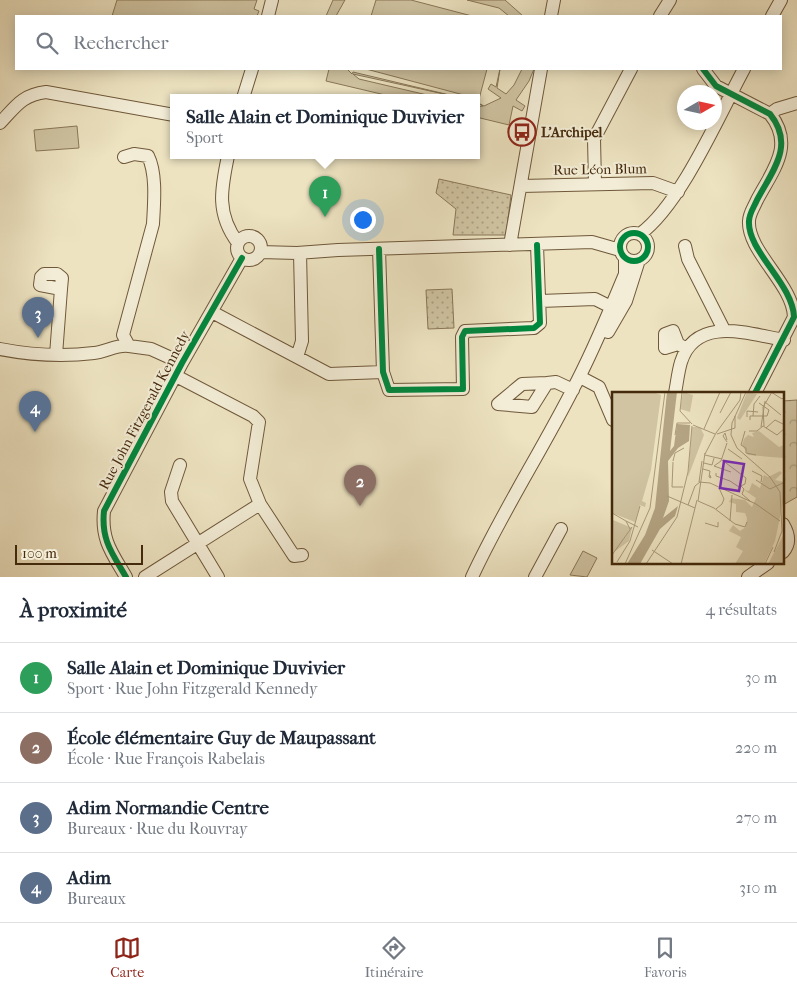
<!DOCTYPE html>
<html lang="fr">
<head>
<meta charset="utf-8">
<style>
  :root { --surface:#fff; --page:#f2f2f3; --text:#1f2937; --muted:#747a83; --line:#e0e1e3; --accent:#8f2418 }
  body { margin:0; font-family:"IM FELL French Canon",serif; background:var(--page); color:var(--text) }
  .compass { position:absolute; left:677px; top:85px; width:45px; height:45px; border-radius:50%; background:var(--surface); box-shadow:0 2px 12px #0003; rotate:81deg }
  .scale { position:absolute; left:15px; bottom:12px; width:128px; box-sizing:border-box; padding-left:5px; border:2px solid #452a0c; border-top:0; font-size:14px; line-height:18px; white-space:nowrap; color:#452a0c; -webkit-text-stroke:4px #f3edd7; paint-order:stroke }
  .you { position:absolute; left:362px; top:219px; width:18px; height:18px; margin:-12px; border:4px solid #fff; border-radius:50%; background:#1a73e8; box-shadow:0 0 0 8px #1a73e833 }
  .badge { display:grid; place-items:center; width:32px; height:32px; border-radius:50%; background:var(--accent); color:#fff; font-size:16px; font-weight:700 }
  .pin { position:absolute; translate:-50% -41px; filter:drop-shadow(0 1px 2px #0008) }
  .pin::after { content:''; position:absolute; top:26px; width:18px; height:15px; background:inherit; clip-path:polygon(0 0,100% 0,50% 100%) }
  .popup { position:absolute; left:170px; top:94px; width:310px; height:65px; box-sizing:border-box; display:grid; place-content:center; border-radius:0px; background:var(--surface); filter:drop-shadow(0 1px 4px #0005); font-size:16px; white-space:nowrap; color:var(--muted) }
  .popup b { font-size:19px; color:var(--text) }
  .popup::after { content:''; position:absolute; left:50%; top:100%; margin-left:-10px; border:10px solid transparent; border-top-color:var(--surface) }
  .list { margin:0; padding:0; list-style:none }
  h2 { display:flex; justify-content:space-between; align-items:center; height:65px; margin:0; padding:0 20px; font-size:21px }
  h2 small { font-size:16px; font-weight:400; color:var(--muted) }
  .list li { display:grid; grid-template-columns:32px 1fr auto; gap:15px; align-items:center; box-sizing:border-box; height:70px; padding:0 20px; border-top:1px solid var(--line) }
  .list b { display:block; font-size:19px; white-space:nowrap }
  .list p { margin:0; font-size:16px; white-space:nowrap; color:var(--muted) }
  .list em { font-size:16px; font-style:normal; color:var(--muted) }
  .icon { flex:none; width:28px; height:28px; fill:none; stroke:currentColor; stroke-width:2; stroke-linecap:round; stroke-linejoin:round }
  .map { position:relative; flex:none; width:797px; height:577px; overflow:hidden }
  .search { position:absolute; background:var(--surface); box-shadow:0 2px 12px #0003; left:15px; right:15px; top:15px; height:55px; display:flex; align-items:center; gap:12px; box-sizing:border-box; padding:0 18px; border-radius:0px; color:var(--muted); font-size:19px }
  .sheet { height:345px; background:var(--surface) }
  nav { display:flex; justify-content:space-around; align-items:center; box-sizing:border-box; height:70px; border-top:1px solid var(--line); background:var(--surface); font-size:14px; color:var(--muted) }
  nav a { display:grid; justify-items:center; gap:2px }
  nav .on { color:var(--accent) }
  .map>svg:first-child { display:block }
</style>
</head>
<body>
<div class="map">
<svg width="797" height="577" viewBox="0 0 797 577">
  <defs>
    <pattern id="grass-dots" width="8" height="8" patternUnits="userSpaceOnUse" patternTransform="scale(1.25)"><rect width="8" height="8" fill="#d0c4a2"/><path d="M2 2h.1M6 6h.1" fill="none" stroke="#ab9f82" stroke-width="1.8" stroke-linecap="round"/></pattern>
    <pattern id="forest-crowns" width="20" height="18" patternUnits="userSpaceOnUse" patternTransform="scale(1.25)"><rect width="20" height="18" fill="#d0c4a2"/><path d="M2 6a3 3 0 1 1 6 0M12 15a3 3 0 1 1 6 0" fill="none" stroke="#ab9f82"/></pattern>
  </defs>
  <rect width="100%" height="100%" fill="#ede3c1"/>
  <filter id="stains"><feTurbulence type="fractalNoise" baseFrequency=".004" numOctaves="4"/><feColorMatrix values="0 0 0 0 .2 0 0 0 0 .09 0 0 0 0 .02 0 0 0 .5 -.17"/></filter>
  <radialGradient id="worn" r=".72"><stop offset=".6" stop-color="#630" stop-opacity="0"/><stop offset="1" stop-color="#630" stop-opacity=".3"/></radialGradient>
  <path fill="url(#grass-dots)" stroke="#8a7757" d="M439,179L511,195L506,235H453L456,209L436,193Z
    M452,289L454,328L428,329L426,290Z"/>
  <path fill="url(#forest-crowns)" stroke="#8a7757" d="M797,400V497L783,505V401Z"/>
  <path fill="#d0c4a2" stroke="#8a7757" d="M117,0H257L254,9L259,11L257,16H112Z
    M333,0H345L336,16H326Z
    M376,0H411L472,16H371Z
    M467,0H505L523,16H509L499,8Z
    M329,69H347L352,74L353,72L462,98L353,74L359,79L440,98H398L326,81Z
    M366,69H487L479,99Z
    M500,69L497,88L506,94L514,85L522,69H534L529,81L516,100L525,106L522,111L513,106L509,125L476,117V107L483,106L476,102L484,106L501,98L488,89L491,84L496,87Z
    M77,126L79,148L36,151L34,130Z
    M583,551L597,558L587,577L570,575Z"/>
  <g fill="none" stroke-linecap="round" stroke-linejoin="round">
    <g stroke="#6f5839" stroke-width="14">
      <path id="minor" d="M268,16L272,0
        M551,16L554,0
        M660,16L670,0
        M772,16L781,0
        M703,69L716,86L770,114C795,145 773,170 757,200C754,207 749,214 749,221C747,251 793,284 794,317L755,393
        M243,98L252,69
        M770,114L777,109L797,103
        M0,123C16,106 22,95 46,92L174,115
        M228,156C221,189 216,214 238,243
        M124,157L134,154L148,156C157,174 154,204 153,224L123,335L129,346L151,349L182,363
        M595,183L594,139L631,69
        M521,186L653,183L678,192
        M620 247a14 14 0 1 1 28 0a14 14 0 1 1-28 0Z
        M640,234C681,204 719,115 744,69
        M237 248a12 12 0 1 1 24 0a12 12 0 1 1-24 0Z
        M510,245L541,69
        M685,246L688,259L724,330
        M379,249L383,372L389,390L463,389L462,337L465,331L534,328L540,323L537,245
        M260,252L297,253L338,250L592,242L620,250
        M540,301L595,299L611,307
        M212,312L329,374L383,372
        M608,332L626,301L639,260
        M678,344L665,348V334L673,331L678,344L687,349
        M0,349C31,355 63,357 94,353C106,352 117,344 129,346
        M56,355L61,289L62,278L57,274H44L41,277L40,285L61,289
        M297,357L302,341L300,253
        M176,376L253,416L259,422L250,479L260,504
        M580,377L599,387L613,420
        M547,383L522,384L498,404L532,407L547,383L556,382L573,390
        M675,393C677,383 678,372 681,362C696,315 749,334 784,340
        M180,465L171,492L172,501L218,577
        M783,524C789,534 791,543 783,552
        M126,577C112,553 101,540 104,511L182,363L242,258
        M145,577L260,504L294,556L302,555
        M472,577C502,512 541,452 573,389C593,352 609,312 625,274V258
        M535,577L561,529
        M748,577L768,563"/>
    </g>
    <use href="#minor" stroke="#f3edd7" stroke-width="12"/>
    <g stroke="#f3edd7" stroke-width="9">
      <path id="cycleway" d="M703,69L716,86L770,114C795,145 773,170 757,200C754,207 749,214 749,221C747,251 793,284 794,317L755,393
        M620 247a14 14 0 1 1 28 0a14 14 0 1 1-28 0Z
        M379,249L383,372L389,390L463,389L462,337L465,331L534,328L540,323L537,245
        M126,577C112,553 101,540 104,511L182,363L242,258"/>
    </g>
    <use href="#cycleway" stroke="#00873e" stroke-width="6"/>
  </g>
  <defs>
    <g id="bus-ring" transform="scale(1.4375)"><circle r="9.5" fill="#f3edd7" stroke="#8f2418" stroke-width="1.5"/><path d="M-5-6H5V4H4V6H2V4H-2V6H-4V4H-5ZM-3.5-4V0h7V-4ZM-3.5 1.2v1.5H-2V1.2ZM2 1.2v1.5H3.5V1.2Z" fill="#8f2418"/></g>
  </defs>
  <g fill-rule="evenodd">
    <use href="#bus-ring" x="522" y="132"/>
  </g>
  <g text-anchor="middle" stroke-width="4" stroke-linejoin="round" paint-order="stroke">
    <g font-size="14" font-weight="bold" fill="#452a0c" stroke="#f3edd7" text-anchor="start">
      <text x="541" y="137">L'Archipel</text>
    </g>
    <g font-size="14" fill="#452a0c" stroke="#f3edd7">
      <text transform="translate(600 169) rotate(-1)" y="5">Rue Léon Blum</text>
      <text transform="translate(144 410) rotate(-62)" y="5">Rue John Fitzgerald Kennedy</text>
    </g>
  </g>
  <g transform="translate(612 392)">
    <rect width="172" height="172" fill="#ede3c1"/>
    <path d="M71,0L81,3L78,20L68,17ZM80,35H88L92,43L76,85Z" fill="#d0c4a2"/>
    <path d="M0,0H41L49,3L39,78L30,109L34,111L33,115L28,113L23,130L0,121ZM135,0L145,2L128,28L125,26ZM147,39L167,55L172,53V66L136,63L130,53L132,47L136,43L142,45L140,41ZM168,79L170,81L163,88L172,90V106L163,149L152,172H123L131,159L124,155L129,145L117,139L121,133L128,139L134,135L135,126L133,121L124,120V112L117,110L119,106L133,108L140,115L144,106L132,98L137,99L140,91L148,96L152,83L156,85ZM1,128L20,136L17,149L2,160ZM173,140L172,172H156Z" fill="#d0c4a2"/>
    <path d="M55,0H65L58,59L62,54L65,32L78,33L77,49L66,56L56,69L57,109L51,126L66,114L63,124L48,137L28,172H15L33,143L43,116Z" fill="#b4a483"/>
    <path fill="none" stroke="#aa9979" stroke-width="1" d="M70,0L68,19L80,32M134,0L120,31L119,43L125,56L158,85L168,100L170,139L162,160M159,0L170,7L173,4M153,10L169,23M108,21L119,0M141,24L142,12L148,4M135,25V19L146,20M138,28V24H155L157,18L147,11M81,33L103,42M152,34L151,15L160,0M149,35L153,9M154,36L163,28L173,33M92,37L108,0M133,39L129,53L134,56V61L144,63M137,39H145L151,34L165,43L173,36M104,41L128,8L129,0M105,42L123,36V24M63,43L65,31H78M115,50L111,44L113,41L115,48M116,57L130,67M93,62L104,41M93,63L110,67M110,68L134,86L133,92L127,95L118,89M61,69L63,61L72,56M90,69L87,90L98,91L144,112L168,129M109,69L102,74L119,80M109,69L115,51M61,70L60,95H71M92,71L100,73L102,66M91,77L98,79L97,85L99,86L98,83M140,79L150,84L149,90M104,81V84L118,89M144,88L158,97L173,90M129,94L132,97L130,102L138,109M55,104L83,116M86,109L102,116L123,132L133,135L135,130M86,109L93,61M76,113L83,94L88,90M104,117L110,112L112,107L107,96M0,121L14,129M118,129L120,103M93,131L106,135V130M18,137L14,129L26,135M40,158L61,172M0,163L20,135M5,170L18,149L28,114M13,172L38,116L53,0M34,172L65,125L76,80L80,34M69,172L85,108M153,172L161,155"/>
    <path fill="#7b2cbf" fill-opacity="0.15" stroke="#7b2cbf" stroke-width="2.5" d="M112,69L132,72L127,99L108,96Z"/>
    <rect width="172" height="172" fill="none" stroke="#452a0c" stroke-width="2.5"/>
  </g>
  <rect width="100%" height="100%" filter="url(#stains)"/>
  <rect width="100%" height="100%" fill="url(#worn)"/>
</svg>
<svg class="compass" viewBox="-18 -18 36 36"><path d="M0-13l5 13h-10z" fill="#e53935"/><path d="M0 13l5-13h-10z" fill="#747a83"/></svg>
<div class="scale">100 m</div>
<div class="you"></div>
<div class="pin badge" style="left:325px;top:217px;background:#2e9e5b">1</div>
<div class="popup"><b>Salle Alain et Dominique Duvivier</b>Sport</div>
<div class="pin badge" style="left:360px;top:506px;background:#8d6e63">2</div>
<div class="pin badge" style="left:38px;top:338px;background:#5c6f8a">3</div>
<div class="pin badge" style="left:35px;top:432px;background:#5c6f8a">4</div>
<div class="search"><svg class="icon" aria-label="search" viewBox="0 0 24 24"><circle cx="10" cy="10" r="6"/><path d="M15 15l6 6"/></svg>Rechercher</div>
</div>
<section class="sheet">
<h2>À proximité<small>4 résultats</small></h2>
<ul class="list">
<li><span class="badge" style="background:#2e9e5b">1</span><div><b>Salle Alain et Dominique Duvivier</b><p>Sport · Rue John Fitzgerald Kennedy</p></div><em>30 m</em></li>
<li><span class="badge" style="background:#8d6e63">2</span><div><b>École élémentaire Guy de Maupassant</b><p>École · Rue François Rabelais</p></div><em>220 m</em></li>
<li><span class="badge" style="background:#5c6f8a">3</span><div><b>Adim Normandie Centre</b><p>Bureaux · Rue du Rouvray</p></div><em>270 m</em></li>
<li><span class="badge" style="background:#5c6f8a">4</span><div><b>Adim</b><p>Bureaux</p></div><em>310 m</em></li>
</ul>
</section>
<nav>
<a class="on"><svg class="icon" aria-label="map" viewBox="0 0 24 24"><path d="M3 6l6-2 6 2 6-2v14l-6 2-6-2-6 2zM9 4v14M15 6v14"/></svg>Carte</a>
<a><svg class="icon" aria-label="directions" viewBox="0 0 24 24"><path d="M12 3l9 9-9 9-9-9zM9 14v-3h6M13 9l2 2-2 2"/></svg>Itinéraire</a>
<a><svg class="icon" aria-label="saved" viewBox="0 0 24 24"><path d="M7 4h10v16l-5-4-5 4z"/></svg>Favoris</a>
</nav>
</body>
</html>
